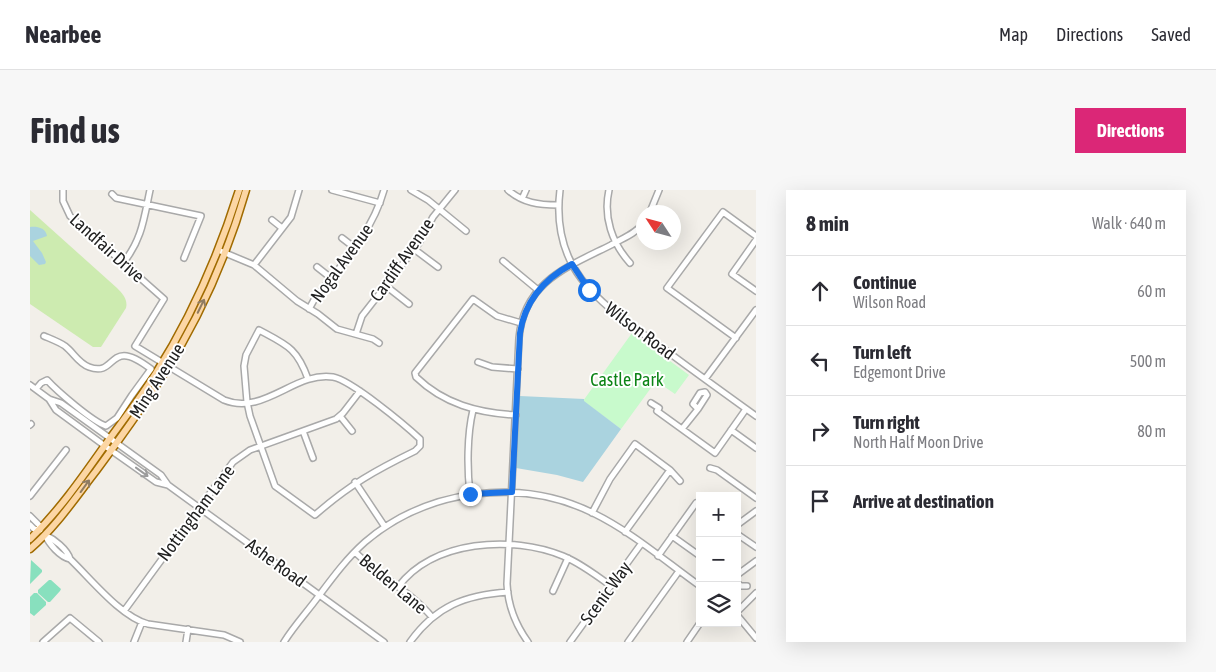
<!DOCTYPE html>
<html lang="en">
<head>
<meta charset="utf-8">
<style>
  :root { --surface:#fff; --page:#f7f7f7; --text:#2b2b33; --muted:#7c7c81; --line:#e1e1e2; --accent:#db2777 }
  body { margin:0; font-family:"Asap Condensed",sans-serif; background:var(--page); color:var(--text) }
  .controls { position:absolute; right:15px; bottom:15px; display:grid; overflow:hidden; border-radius:0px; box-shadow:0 5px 20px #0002 }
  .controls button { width:45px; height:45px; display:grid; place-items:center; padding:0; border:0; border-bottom:1px solid var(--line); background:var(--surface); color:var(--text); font:25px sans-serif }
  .compass { position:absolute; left:606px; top:15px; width:45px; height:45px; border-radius:50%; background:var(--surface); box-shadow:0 5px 20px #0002; rotate:306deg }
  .stop { position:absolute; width:15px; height:15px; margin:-11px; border:4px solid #1a73e8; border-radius:50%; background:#fff }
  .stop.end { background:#1a73e8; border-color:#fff; box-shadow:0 1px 5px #0008 }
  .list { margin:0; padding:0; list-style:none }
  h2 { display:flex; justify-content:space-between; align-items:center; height:65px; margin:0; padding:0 20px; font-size:21px }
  h2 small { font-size:16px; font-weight:400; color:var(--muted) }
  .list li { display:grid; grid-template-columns:32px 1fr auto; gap:15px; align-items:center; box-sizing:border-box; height:70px; padding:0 20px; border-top:1px solid var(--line) }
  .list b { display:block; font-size:19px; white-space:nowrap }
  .list p { margin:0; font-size:16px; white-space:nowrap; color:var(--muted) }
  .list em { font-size:16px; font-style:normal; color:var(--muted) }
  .icon { flex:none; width:28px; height:28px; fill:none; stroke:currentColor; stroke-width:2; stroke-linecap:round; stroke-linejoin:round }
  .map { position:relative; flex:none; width:726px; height:452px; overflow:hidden; border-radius:0px }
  header { display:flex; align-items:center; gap:30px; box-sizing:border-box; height:70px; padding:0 25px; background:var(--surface); border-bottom:1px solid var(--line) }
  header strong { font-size:24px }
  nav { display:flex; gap:28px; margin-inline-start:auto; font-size:18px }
  .intro { display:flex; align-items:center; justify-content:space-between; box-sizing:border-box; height:120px; padding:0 30px }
  h1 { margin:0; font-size:35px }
  .button { padding:12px 22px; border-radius:0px; background:var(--accent); color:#fff; font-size:18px; font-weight:700 }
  main { display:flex; gap:30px; padding:0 30px }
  aside { flex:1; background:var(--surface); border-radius:0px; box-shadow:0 5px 20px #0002 }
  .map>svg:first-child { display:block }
</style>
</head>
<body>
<header>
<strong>Nearbee</strong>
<nav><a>Map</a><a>Directions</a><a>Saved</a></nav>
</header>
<div class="intro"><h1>Find us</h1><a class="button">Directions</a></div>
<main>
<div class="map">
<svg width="726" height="452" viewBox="0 0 726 452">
  <rect width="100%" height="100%" fill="#f2efe9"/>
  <path fill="#cdebb0" d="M0,20L87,98C93,104 98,110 96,118L71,157H63L0,114Z"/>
  <path fill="#c8facc" d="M602,143L659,185L645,204L626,191L591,239L553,211Z"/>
  <path fill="#88e0be" d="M1,370L12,380V382L0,394Z
    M19,390H21L31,399L30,401L20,412H18L8,403V400Z
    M4,403H7L16,412V415L4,426L0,423V407Z"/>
  <path fill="#aad3df" d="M0,37C7,36 16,38 17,46L3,51L12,63L16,72L15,74L9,75L0,66Z
    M490,206L554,209V211L591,239L553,292L527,285L486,278Z"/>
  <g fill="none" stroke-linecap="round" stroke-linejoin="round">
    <g stroke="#a9a9a9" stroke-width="8">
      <path id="minor" d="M33,0V11L40,26L134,109L105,156L194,210C234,226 265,181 303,187C321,190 375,235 390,249V256L385,261C346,280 319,295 285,325L245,296L220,226L217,212L214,176L216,165L229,140C257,155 267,158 278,189
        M302,0L350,13
        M381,0L398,10L436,41
        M478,0C493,13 509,15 528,15
        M530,0C520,82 572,114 630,156C662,180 694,203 726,226
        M579,0C573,27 582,53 600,73
        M82,4L86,8L171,26L154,68
        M492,9L496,0
        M620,22L629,0
        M242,30L252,38
        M312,48L325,58
        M726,50L702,84L726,101
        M384,59L408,77
        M188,60L224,75L267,111L288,124L307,139L343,149L349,153
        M473,71L508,100
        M93,73C112,50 114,28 120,0
        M224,75L261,27L269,0
        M287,77L301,88
        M356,96L379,114
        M279,119L284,110C311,75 342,43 354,0
        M326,144L332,126L389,53L403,27L425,0
        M706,148L637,98L693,22L726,46
        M448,172L462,177L488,179
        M675,189L726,120
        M0,195L19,209L31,213L131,285L138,295L126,292L75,256L26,220L19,209
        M6,199L11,193L17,190C27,201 63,232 76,236L87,228L102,205L121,179C77,145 88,188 59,177C48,173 44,163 35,156C29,152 21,149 14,146
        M621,213L629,218L627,221L685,263L716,219
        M486,225C448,223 414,214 386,187L385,183L443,109L467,126L491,133
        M310,226L322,241
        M0,235L1,234
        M652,239L668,219L663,214L670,203L675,202L677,205L668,219
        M701,240L726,258
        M273,241L283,268
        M680,278L687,280L726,308
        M325,292L355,337
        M138,295L354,452
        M440,304C437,279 437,245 443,220
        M0,306L36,260
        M562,323L580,289L605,254L640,280L650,291
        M0,326L9,335L10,340
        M0,335L4,339L10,340
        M707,335L726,321
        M595,342L640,280
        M707,344L726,357
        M15,345C24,349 37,359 40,369C61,389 91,427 118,434L194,445L210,452
        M15,345C19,354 30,367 40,369
        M642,346L670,366
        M325,362C349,386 380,401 402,427
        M628,366L666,313L670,316
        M707,385L726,371
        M707,393L711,396H717
        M368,397C403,350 482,345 533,366C550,373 566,385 581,396
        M523,401L538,368
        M94,421L203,272L220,260L306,229L313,223L330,201
        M707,422L726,403
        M707,425L726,448
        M13,452L40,428L69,452
        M104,452L112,432
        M156,452L158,439
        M254,452C264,436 277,422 288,407C303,387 317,368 335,352C397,299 490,287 563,323C602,342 635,371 670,396
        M380,452C406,416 435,405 478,402
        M498,452C485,434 478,416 477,394L489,148C494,92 537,77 581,55C593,48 605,44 614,33
        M540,452L611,354
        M598,452L649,381
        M657,452L670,433"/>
    </g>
    <g stroke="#a06b00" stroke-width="9">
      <path id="major" d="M0,349C30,320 54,285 78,251C94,229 111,207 126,183C162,126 189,64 209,0
        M0,359C26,337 45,308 66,281C89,250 111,219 132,187C169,129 197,66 216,0"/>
    </g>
    <use href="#minor" stroke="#fff" stroke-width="5"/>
    <use href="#major" stroke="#fcd6a4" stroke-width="6"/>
  </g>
  <defs><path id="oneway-shaft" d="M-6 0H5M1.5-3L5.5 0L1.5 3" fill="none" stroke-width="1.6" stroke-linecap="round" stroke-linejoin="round" transform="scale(1.25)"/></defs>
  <g stroke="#8f7c63">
    <use href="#oneway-shaft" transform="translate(171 116) rotate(-64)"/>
    <use href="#oneway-shaft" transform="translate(55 296) rotate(-54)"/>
  </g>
  <use stroke="#9c9c9c" href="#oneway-shaft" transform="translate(112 282) rotate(36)"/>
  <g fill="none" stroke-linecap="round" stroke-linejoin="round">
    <path stroke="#1a73e8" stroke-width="6" d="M440,304L482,302L490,143C495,110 514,89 542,74L559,100"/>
  </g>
  <g text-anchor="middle" stroke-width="4" stroke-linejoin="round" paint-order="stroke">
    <g font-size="18" fill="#222" stroke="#fff">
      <text transform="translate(77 58) rotate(42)" y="6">Landfair Drive</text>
      <text transform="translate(372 70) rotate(-55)" y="6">Cardiff Avenue</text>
      <text transform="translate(312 73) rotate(-54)" y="6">Nogal Avenue</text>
      <text transform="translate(610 141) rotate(37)" y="6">Wilson Road</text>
      <text transform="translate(127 191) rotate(-57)" y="6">Ming Avenue</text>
      <text transform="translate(166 323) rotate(-53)" y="6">Nottingham Lane</text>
      <text transform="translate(246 373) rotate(36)" y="6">Ashe Road</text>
      <text transform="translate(363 394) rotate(40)" y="6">Belden Lane</text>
      <text transform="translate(576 403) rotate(-54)" y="6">Scenic Way</text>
    </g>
    <g font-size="18" fill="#0c8416" stroke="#fff">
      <text x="597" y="196">Castle Park</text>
    </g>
  </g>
</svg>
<div class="controls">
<button>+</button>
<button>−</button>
<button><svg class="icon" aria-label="layers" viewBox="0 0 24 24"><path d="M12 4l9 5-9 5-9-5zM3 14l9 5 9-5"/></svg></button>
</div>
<svg class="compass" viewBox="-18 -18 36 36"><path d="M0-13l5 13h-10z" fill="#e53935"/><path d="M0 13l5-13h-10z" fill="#7c7c81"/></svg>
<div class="stop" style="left:559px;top:100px"></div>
<div class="stop end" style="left:440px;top:304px"></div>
</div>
<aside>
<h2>8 min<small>Walk · 640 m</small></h2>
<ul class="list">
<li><svg class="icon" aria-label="ahead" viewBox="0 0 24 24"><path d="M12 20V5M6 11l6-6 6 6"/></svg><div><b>Continue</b><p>Wilson Road</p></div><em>60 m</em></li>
<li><svg class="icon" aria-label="left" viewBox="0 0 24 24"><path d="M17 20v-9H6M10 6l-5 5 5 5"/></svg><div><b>Turn left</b><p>Edgemont Drive</p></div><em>500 m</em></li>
<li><svg class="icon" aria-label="right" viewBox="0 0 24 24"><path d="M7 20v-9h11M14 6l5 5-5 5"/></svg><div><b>Turn right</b><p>North Half Moon Drive</p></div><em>80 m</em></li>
<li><svg class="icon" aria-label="arrive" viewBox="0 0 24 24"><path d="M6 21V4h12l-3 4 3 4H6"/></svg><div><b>Arrive at destination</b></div></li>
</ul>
</aside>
</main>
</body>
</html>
